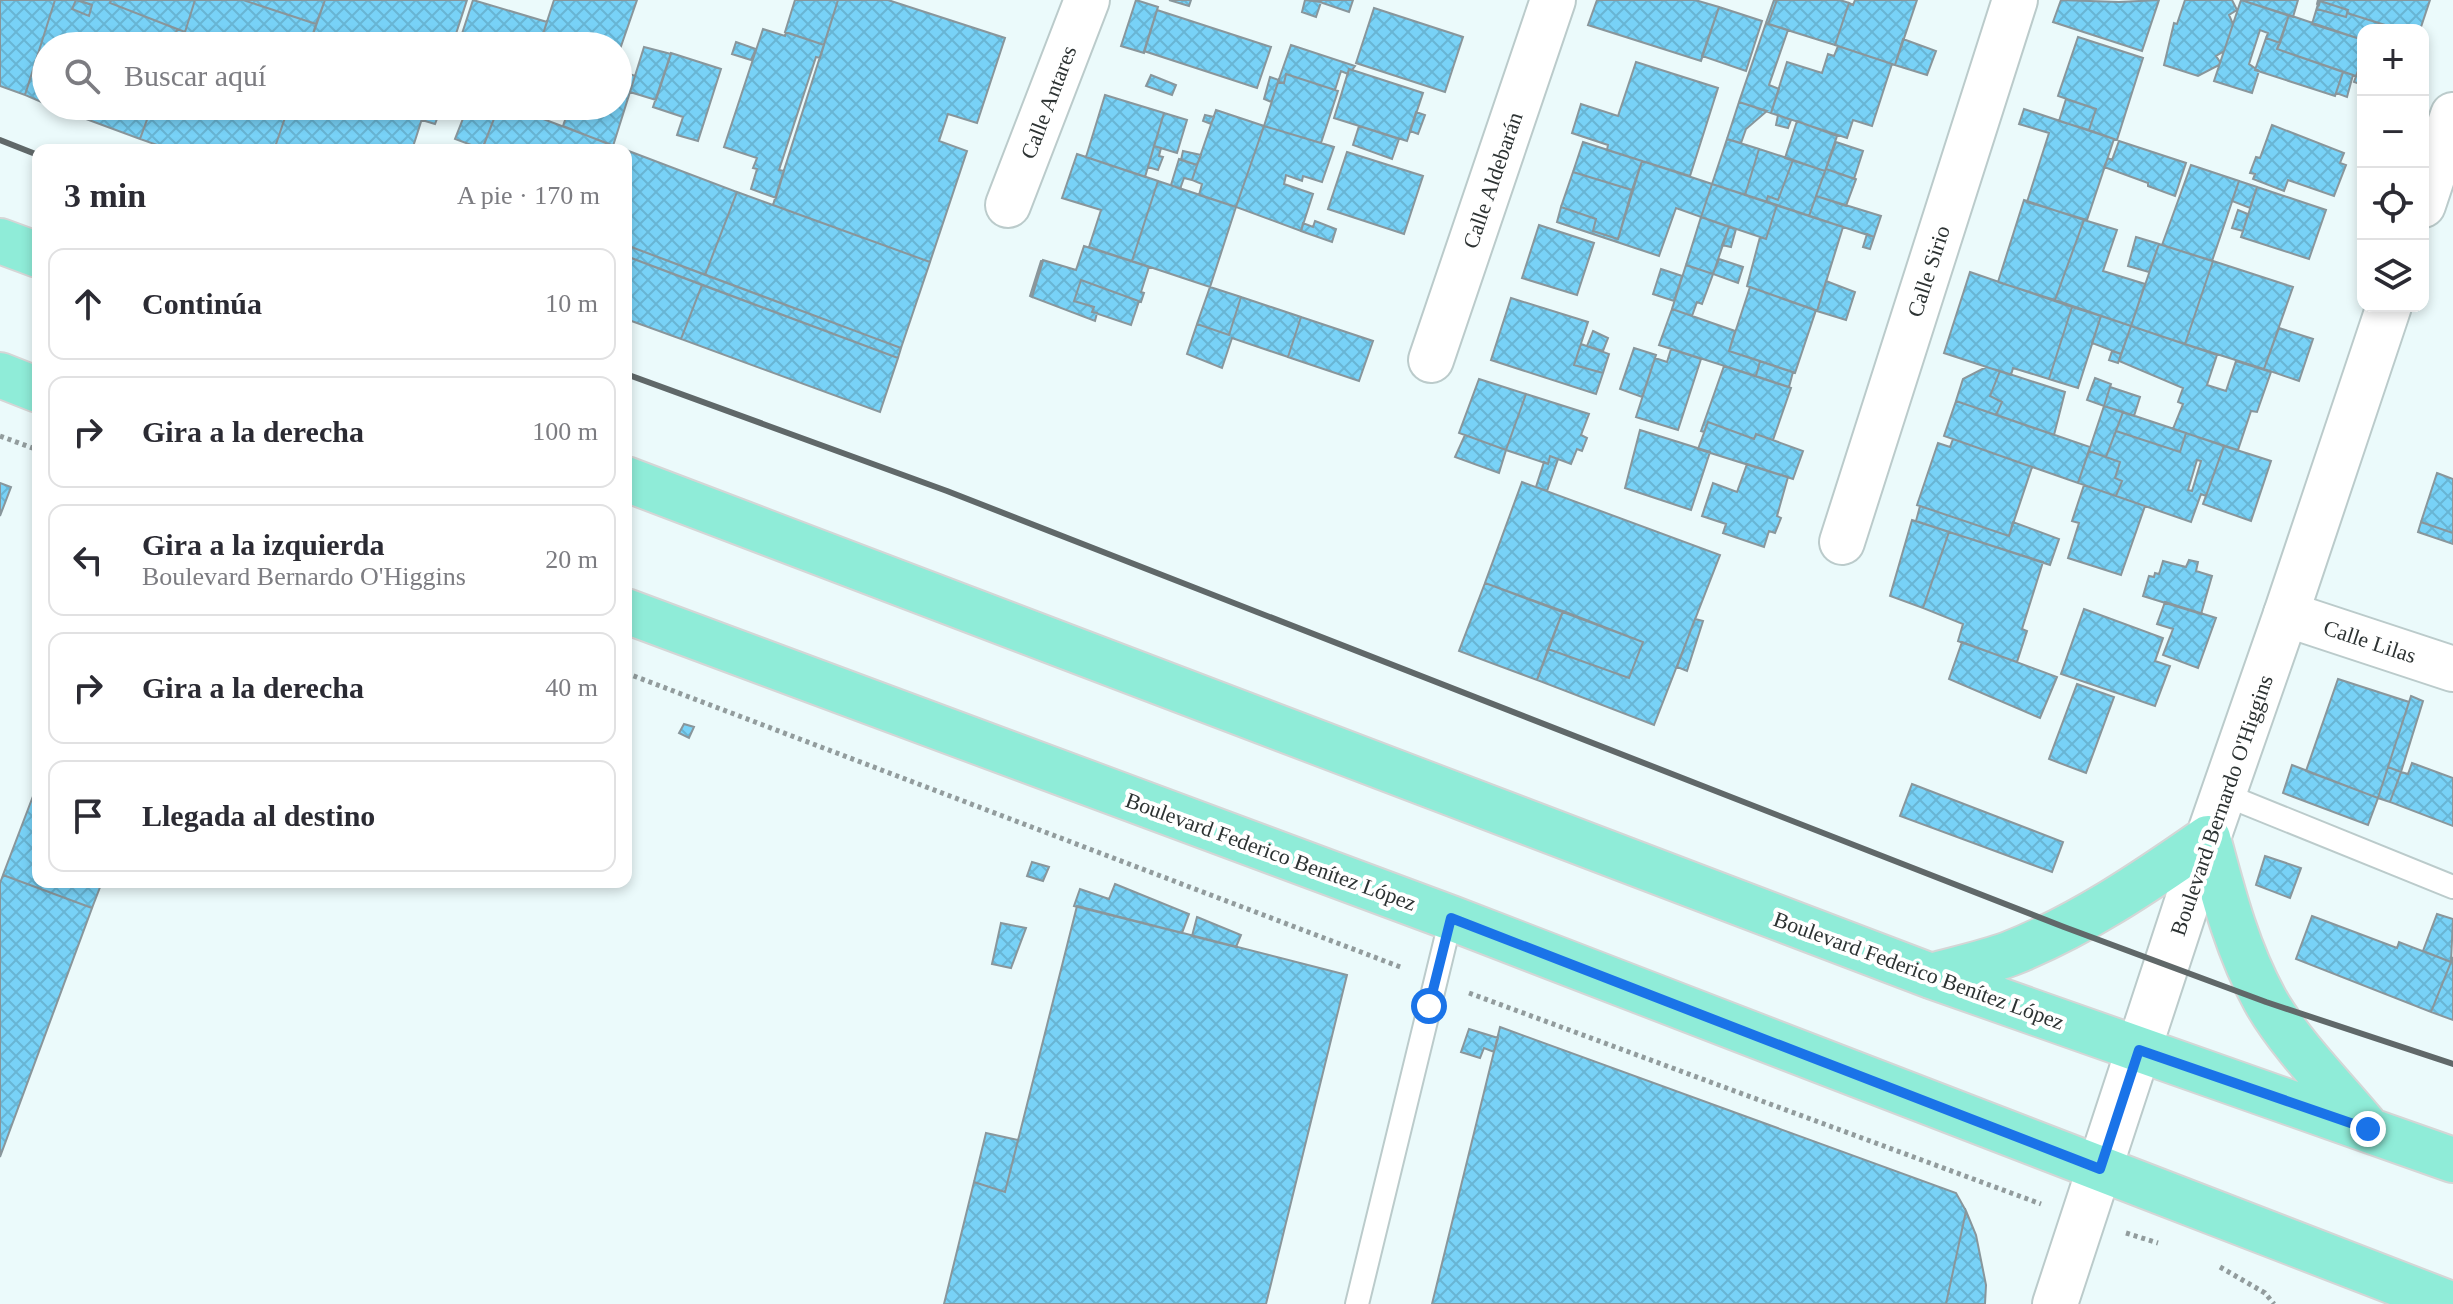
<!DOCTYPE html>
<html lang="es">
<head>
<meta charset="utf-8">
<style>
  :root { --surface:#fff; --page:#f7f7f7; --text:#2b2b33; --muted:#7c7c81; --line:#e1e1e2 }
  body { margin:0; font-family:"Times New Roman",serif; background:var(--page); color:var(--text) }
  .controls { position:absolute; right:24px; top:24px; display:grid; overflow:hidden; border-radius:16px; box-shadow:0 4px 12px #0003 }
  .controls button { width:72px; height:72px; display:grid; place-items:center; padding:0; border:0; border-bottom:2px solid var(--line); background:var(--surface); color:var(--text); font:40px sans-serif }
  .stop { position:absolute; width:24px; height:24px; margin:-18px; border:6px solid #1a73e8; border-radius:50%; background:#fff }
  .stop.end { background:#1a73e8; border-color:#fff; box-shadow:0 2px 8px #0008 }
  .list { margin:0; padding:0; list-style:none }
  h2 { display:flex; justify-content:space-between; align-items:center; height:104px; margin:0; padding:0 32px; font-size:34px }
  h2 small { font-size:26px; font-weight:400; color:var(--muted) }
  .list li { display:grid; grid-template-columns:52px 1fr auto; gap:24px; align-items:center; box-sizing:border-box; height:112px; margin:0 16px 16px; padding:0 16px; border:2px solid var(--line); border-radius:16px }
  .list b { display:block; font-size:30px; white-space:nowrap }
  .list p { margin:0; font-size:26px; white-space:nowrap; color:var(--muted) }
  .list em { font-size:26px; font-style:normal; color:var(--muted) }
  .icon { flex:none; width:44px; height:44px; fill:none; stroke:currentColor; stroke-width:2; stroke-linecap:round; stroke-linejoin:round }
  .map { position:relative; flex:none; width:2453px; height:1304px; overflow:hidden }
  .search { position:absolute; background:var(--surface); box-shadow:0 4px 12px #0003; left:32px; top:32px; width:600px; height:88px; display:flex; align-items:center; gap:20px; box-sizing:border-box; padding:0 28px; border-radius:44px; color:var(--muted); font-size:30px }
  .panel { position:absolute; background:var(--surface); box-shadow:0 4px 12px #0003; left:32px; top:144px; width:600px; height:744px; border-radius:16px }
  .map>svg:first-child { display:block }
</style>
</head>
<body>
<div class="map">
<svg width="2453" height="1304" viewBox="0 0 2453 1304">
  <defs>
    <pattern id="building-cross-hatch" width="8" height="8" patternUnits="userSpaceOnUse" patternTransform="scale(2)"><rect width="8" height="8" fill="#78d2f7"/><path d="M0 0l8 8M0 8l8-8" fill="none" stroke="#68b5d4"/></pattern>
  </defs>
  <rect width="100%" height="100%" fill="#ebfafb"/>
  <path fill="url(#building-cross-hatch)" stroke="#89969b" stroke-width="2" fill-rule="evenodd" d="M0,0H55L25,95L0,86Z
    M55,0H76L72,9L89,16L92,5L78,0H111L110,3L177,29L172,46H46V104L25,95Z
    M76,0L92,5L89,16L72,9Z
    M111,0H195L185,32L110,3Z
    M195,0H243L316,24L309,46H172L177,29L185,32Z
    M243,0H325L316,24Z
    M325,0H467L452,46H309Z
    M473,0L547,22L539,46H458Z
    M554,0H637L618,55V46H549L540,43Z
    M795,0H838L824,45L785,32Z
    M838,0H888L1005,38L977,123L948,114L939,141L967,151L930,262L773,205Z
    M1136,0L1158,7L1144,53L1121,46Z
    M1169,0H1191L1189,6Z
    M1305,0L1321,2L1316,17L1302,12Z
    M1314,0H1353L1349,12Z
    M1597,0H1695L1719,7L1701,61L1588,25Z
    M1774,0H1777L1768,24L1766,23Z
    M1777,0H1840L1849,3L1835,45L1768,24Z
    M1855,0H1917L1895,65L1835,45L1849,3L1853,5Z
    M2061,0L2119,2L2159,0L2142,51L2053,22Z
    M2185,0H2232L2237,10L2229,15L2233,24L2224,51L2216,56L2220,62L2219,65L2198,76L2164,65L2174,23L2177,24Z
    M2241,0H2298L2293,17Z
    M2241,0L2289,15L2280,43L2266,38L2268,33L2260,30L2249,64L2259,71L2252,93L2214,81Z
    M2318,0H2430L2420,30H2401L2347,13L2348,10L2320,1L2319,5L2317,4Z
    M2320,1L2348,10L2346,17L2317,9Z
    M2318,4L2317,9L2346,17L2347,13L2401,30H2363V40L2312,24Z
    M1719,7L1762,21L1746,71L1702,56Z
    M1374,8L1463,37L1445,92L1356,63Z
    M1157,10L1271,47L1257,88L1144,51Z
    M2289,15L2363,40V57L2356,76L2277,49Z
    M1766,23L1788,30L1769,85L1779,89L1771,113L1739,102Z
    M763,29L785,36L786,32L824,45L820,58L816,57L779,170L784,171L776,198L751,189L757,169L753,168L757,158L724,147Z
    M2078,37L2143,58L2117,140L2089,130L2096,109L2058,96Z
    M2266,38L2280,43L2277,49L2343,72L2335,96L2255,70Z
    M1903,39L1936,51L1927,75L1895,65Z
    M736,42L756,49L751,60L732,54Z
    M1291,45L1355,66L1352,70L1349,69L1348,74L1341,71L1335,90L1286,74L1284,83L1278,82Z
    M1838,46L1892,64L1872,126L1853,120L1847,138L1771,113L1787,62L1822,73L1828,54L1834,56Z
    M644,47L671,54L656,100L630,92Z
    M671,53L721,69L698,141L677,135L683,117L653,107Z
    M2363,57V85L2354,82Z
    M1636,62L1718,88L1690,176L1607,150L1608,145L1572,133L1581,104L1618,116Z
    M618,69L635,76L613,146L563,126L570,106H618Z
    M1349,69L1423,93L1407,141L1334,118Z
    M2343,72L2353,75L2347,97L2336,93Z
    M1286,74L1338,91L1321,143L1264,126L1278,82L1284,83Z
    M1151,75L1176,85L1172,95L1146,86Z
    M1270,77L1279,80L1271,102L1264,99Z
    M1105,95L1164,113L1145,177L1086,157Z
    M2066,99L2096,109L2089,130L2059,121Z
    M1739,102L1767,111L1746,129L1741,143L1727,139Z
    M51,106H152L140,139Z
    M152,106H289L274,150H171L140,139Z
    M289,106H426L412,150H274Z
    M426,106H442L435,124L422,120Z
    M468,106H499L482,149L455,139Z
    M499,106H509L625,150H482Z
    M2024,109L2114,139L2087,220L2027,202L2049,133L2019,124Z
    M1216,110L1264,126L1236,207L1199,195L1202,184L1192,180Z
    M1416,112L1425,115L1418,134L1410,131Z
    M1164,113L1187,120L1177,153L1154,146Z
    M1205,115L1214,117L1211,124L1203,121Z
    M1778,115L1791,120L1788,128L1776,125Z
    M1797,121L1837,136L1825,171L1785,158Z
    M2272,125L2344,153L2340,163L2346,165L2334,196L2288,180L2284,191L2253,179L2255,174L2250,173L2256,157L2260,158Z
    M1264,126L1334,147L1322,182L1303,176L1302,181L1286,175L1284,184L1313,194L1301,231L1236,207Z
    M1359,126L1399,139L1392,159L1353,145Z
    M1727,139L1759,149L1745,195L1712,184Z
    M2119,141L2186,163L2175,196L2148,186V183L2104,167L2108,158L2112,160Z
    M1583,142L1642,161L1632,190L1573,172Z
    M1836,142L1863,151L1854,179L1826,169Z
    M1154,146L1161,148L1159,156L1163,157L1158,170L1148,167Z
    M1759,149L1793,160L1778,200L1768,196L1766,202L1745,195Z
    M626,150L737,192L705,275L626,245Z
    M1183,151L1201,155L1197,165L1181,160Z
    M1347,152L1423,176L1404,234L1328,209Z
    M1077,154L1158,181L1132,261L1089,247L1101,210L1062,198Z
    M1179,159L1197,165L1192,180L1184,178L1180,189L1171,185Z
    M1793,160L1825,171L1809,216L1766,202L1768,196L1778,200Z
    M1642,161L1712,184L1701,217L1676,208L1659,256L1557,222L1561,207L1596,219L1593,231L1618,239Z
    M2191,165L2239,181L2212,261L2162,245Z
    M1826,169L1856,179L1846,206L1816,196Z
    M1573,172L1632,190L1618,239L1593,231L1596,219L1561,207Z
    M1158,181L1236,207L1210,287L1132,261Z
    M2239,181L2257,187L2250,208L2232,201Z
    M1712,184L1777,205L1766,239L1701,217Z
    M2257,187L2326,210L2309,259L2241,237Z
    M737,192L930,262L901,348L705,275Z
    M1816,196L1881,216L1874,237L1809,216Z
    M2024,200L2084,220L2055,300L1998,282Z
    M1777,205L1843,227L1817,311L1747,286L1760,237L1766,239Z
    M2238,210L2248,214L2243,231L2232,228Z
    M1701,217L1729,227L1713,274L1686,265Z
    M2084,220L2117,230L2103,271L2145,284L2131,326L2055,300Z
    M1315,221L1336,229L1332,242L1301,231L1303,223L1313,227Z
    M1539,225L1594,243L1577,295L1522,278Z
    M1729,227L1736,229L1731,247L1722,245Z
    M1867,234L1874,237L1870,249L1863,247Z
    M2136,237L2159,244L2149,272L2128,266Z
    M2159,244L2213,261L2185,344L2131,326Z
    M626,245L901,348L898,358L626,256Z
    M1084,246L1149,267L1141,292L1144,293L1141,302L1081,280L1074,301L1094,307L1092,312L1097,313L1095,321L1032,297L1043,260L1076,270Z
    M626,256L702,285L681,339L626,319Z
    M1719,259L1743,267L1738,283L1713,274Z
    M1041,261H1043L1032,297L1030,296Z
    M2213,261L2293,287L2264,369L2185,344Z
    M1686,265L1713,274L1702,304L1697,302L1692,316L1672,309Z
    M1661,269L1682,276L1674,301L1653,294Z
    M1970,272L2072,307L2049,379L2013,368L2011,375L1944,353Z
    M1081,280L1139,301L1131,325L1092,312L1094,307L1074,301Z
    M1826,281L1855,292L1846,320L1817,311Z
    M702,285L898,358L880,412L681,339Z
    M1210,287L1241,297L1229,335L1197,324Z
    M1750,287L1816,310L1795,373L1729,351Z
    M1241,297L1301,317L1288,357L1232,338L1222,368L1187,354L1197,324L1229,335Z
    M1511,298L1588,322L1574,365L1603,373L1596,394L1491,360Z
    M2072,307L2101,316L2078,388L2049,379Z
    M1672,309L1735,331L1729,351L1760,361L1756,376L1659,345Z
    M2101,316L2131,326L2121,354L2092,343Z
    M1301,317L1373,341L1359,381L1288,357Z
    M2131,326L2217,355L2207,385L2226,391L2236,361L2271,372L2257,412L2251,411L2238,450L2173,429L2183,404L2178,402L2183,388L2119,361Z
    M2279,328L2313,339L2299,381L2264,369Z
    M1593,331L1608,338L1603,351L1587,346Z
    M1581,344L1609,354L1603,373L1574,365Z
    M1634,348L1656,355L1642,397L1620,389Z
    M1671,349L1701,359L1678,430L1636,417L1655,358L1667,362Z
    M2112,351L2121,354L2118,363L2109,360Z
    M1760,361L1793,372L1789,387L1756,376Z
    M1724,366L1791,388L1773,440L1756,434L1754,439L1708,422L1704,432L1701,431Z
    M1986,367L2000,371L1990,396L2002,402L1996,415L1956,401L1963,379Z
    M2000,371L2065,392L2054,435L1996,415L2002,402L1990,396Z
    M2095,378L2111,384L2104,406L2087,400Z
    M1479,379L1526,394L1506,450L1459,433Z
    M2110,387L2140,397L2134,416L2104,406Z
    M1526,394L1589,414L1581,435L1587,438L1582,451L1577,449L1571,464L1550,456L1548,464L1506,450Z
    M1956,401L2090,447L2078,483L1944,436Z
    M2104,406L2123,412L2106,457L2089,451Z
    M2123,412L2186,433L2180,452L2116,431Z
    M1708,422L1754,439L1756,434L1803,451L1793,479L1698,449Z
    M1640,430L1710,452L1691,510L1625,488Z
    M2116,431L2180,452L2186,433L2224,446L2206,496L2201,494L2191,522L2116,496L2122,481L2115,478L2120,462L2106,457ZM2197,460L2201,461L2192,491L2188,490Z
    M1465,435L1506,450L1499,473L1455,457Z
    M1953,439L2032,467L2009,536L1917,505L1938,443L1950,447Z
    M2224,446L2271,461L2251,521L2203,504Z
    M2089,451L2120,462L2115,478L2122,481L2116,496L2078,483Z
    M1550,456L1558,459L1547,491L1536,487L1544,462L1548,464Z
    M1747,464L1788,477L1777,516L1781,518L1775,533L1769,531L1764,547L1723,533L1726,524L1702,516L1713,483L1737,492Z
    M2437,473L2453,479V533L2421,522Z
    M1522,482L1720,555L1654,725L1537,680L1548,649L1629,678L1643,642L1485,583Z
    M0,483L11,487L0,516Z
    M2084,485L2145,506L2121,575L2068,558L2079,523L2072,521Z
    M1920,506L2009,536L2013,522L2059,539L2050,565L1916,521Z
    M1912,520L1949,532L1923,608L1890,596Z
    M2421,522L2453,533V544L2418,532Z
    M1949,532L2043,562L2022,629L2027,631L2017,662L1958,641L1963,624L1923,608Z
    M2189,560L2198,562L2196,571L2212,576L2201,614L2143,596L2149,576L2154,577L2155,573L2159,574L2163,561L2186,567Z
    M1485,583L1563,611L1537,680L1459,651Z
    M2165,602L2216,618L2198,668L2163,655L2173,629L2157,624Z
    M2084,609L2163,638L2155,661L2170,666L2155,706L2061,674Z
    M1563,611L1643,642L1629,678L1548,649Z
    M1695,619L1703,621L1687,671L1677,667Z
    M1962,642L2057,677L2040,718L1949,679Z
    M2338,679L2409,702L2378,798L2306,771Z
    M2077,684L2114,697L2086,773L2049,759Z
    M2411,696L2423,701L2401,772L2388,767Z
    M684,724L694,727L689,738L679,733Z
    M2412,763L2453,778V826L2390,802L2401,772L2408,774Z
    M2292,765L2378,798L2368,825L2283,793Z
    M2388,767L2401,772L2390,802L2378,798Z
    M38,783V882H102L92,908L3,875Z
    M1912,784L2063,842L2052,872L1900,816Z
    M2265,856L2301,868L2290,898L2256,885Z
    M1032,862L1049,867L1043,881L1027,876Z
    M3,875L92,908L0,1157V883Z
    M1115,884L1189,914L1182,933L1074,906L1080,889L1109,899Z
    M1077,906L1347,975L1266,1304H944L974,1182L1005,1192Z
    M2437,914L2453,919L2451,962L2423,951Z
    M2312,916L2397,948L2399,942L2451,962L2431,1012L2296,959Z
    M1197,917L1241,935L1236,947L1192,936Z
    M1001,923L1026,928L1011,968L992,964Z
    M2453,957V1020L2431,1012Z
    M1500,1027L1956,1193L1966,1211L1946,1304H1432Z
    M1469,1029L1498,1038L1494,1052L1484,1048L1480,1058L1461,1052Z
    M986,1133L1018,1140L1005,1192L974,1182Z
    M1966,1211L1976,1235L1986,1285L1985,1304H1946Z"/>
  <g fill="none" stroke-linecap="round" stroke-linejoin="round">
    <g stroke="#bbcbcb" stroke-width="26">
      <path id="service" d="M2223,794L2453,887
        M1357,1304L1451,918"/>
    </g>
    <g stroke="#bbcbcb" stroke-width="48">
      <path id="minor" d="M1008,205L1087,0
        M1431,360L1553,0
        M1842,542L2015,0
        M2286,614L2453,669"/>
    </g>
    <g stroke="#bbcbcb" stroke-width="48">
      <path id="secondary" d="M2423,205L2453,115
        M2055,1304L2208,838L2286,614L2389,306"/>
    </g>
    <g stroke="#d5d6d6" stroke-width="48">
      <path id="primary" d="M0,241L38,255
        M0,375L38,390
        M626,479L1931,976L2453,1160
        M626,611L1451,918L2451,1304
        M1931,976C1956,969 1984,963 2009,954C2080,926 2145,882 2208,838C2223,894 2237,949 2265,1000C2289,1043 2336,1090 2368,1129"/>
    </g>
    <path stroke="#929c9d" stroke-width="5" stroke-dasharray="4 4" stroke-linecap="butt" d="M0,436L38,450
      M626,673L1403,968
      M1469,993L2041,1204
      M2126,1233L2158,1243
      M2220,1267L2265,1293L2274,1304"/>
    <use href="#service" stroke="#fff" stroke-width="22"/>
    <use href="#minor" stroke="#fff" stroke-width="44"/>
    <use href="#secondary" stroke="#fff" stroke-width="44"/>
    <use href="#primary" stroke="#8fecd8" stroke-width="44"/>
    <path stroke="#606869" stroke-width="6" d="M0,140L38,155
      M626,374L947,491L2064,927L2266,1002L2453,1064"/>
  </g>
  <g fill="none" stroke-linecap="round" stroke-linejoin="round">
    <path stroke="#1a73e8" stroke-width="10" d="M1429,1006L1451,918L2100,1169L2139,1050L2368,1129"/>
  </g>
  <g text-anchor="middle" stroke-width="8" stroke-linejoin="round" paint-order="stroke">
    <g font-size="22" fill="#2d3333" stroke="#fff">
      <text transform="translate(1048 102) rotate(-69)" y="8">Calle Antares</text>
      <text transform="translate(1492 180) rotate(-71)" y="8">Calle Aldebarán</text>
      <text transform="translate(1928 271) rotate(-72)" y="8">Calle Sirio</text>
      <text transform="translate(2370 641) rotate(18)" y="8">Calle Lilas</text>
      <text transform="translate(2221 805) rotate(-71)" y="8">Boulevard Bernardo O'Higgins</text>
      <text transform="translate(1271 851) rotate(20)" y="8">Boulevard Federico Benítez López</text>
      <text transform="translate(1919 970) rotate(20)" y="8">Boulevard Federico Benítez López</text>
    </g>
  </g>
</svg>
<div class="controls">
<button>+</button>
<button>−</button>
<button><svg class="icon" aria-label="locate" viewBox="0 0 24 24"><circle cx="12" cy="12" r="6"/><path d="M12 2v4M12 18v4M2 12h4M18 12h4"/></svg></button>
<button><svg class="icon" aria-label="layers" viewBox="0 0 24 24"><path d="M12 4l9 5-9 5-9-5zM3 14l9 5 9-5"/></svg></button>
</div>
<div class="stop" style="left:1429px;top:1006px"></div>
<div class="stop end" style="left:2368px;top:1129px"></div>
<div class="search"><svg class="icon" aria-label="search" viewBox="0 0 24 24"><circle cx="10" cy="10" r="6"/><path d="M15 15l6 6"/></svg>Buscar aquí</div>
<section class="panel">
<h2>3 min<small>A pie · 170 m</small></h2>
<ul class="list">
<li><svg class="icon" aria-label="ahead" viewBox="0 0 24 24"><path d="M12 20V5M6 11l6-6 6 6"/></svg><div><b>Continúa</b></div><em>10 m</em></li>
<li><svg class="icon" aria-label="right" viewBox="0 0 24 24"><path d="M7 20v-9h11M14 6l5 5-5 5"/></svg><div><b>Gira a la derecha</b></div><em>100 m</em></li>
<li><svg class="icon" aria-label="left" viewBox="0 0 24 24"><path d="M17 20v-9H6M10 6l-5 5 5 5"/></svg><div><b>Gira a la izquierda</b><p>Boulevard Bernardo O'Higgins</p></div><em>20 m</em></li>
<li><svg class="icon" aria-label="right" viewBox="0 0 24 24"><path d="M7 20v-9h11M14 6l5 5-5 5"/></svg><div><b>Gira a la derecha</b></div><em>40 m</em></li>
<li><svg class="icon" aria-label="arrive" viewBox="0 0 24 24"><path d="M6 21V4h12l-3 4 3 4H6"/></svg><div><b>Llegada al destino</b></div></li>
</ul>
</section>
</div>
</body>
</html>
